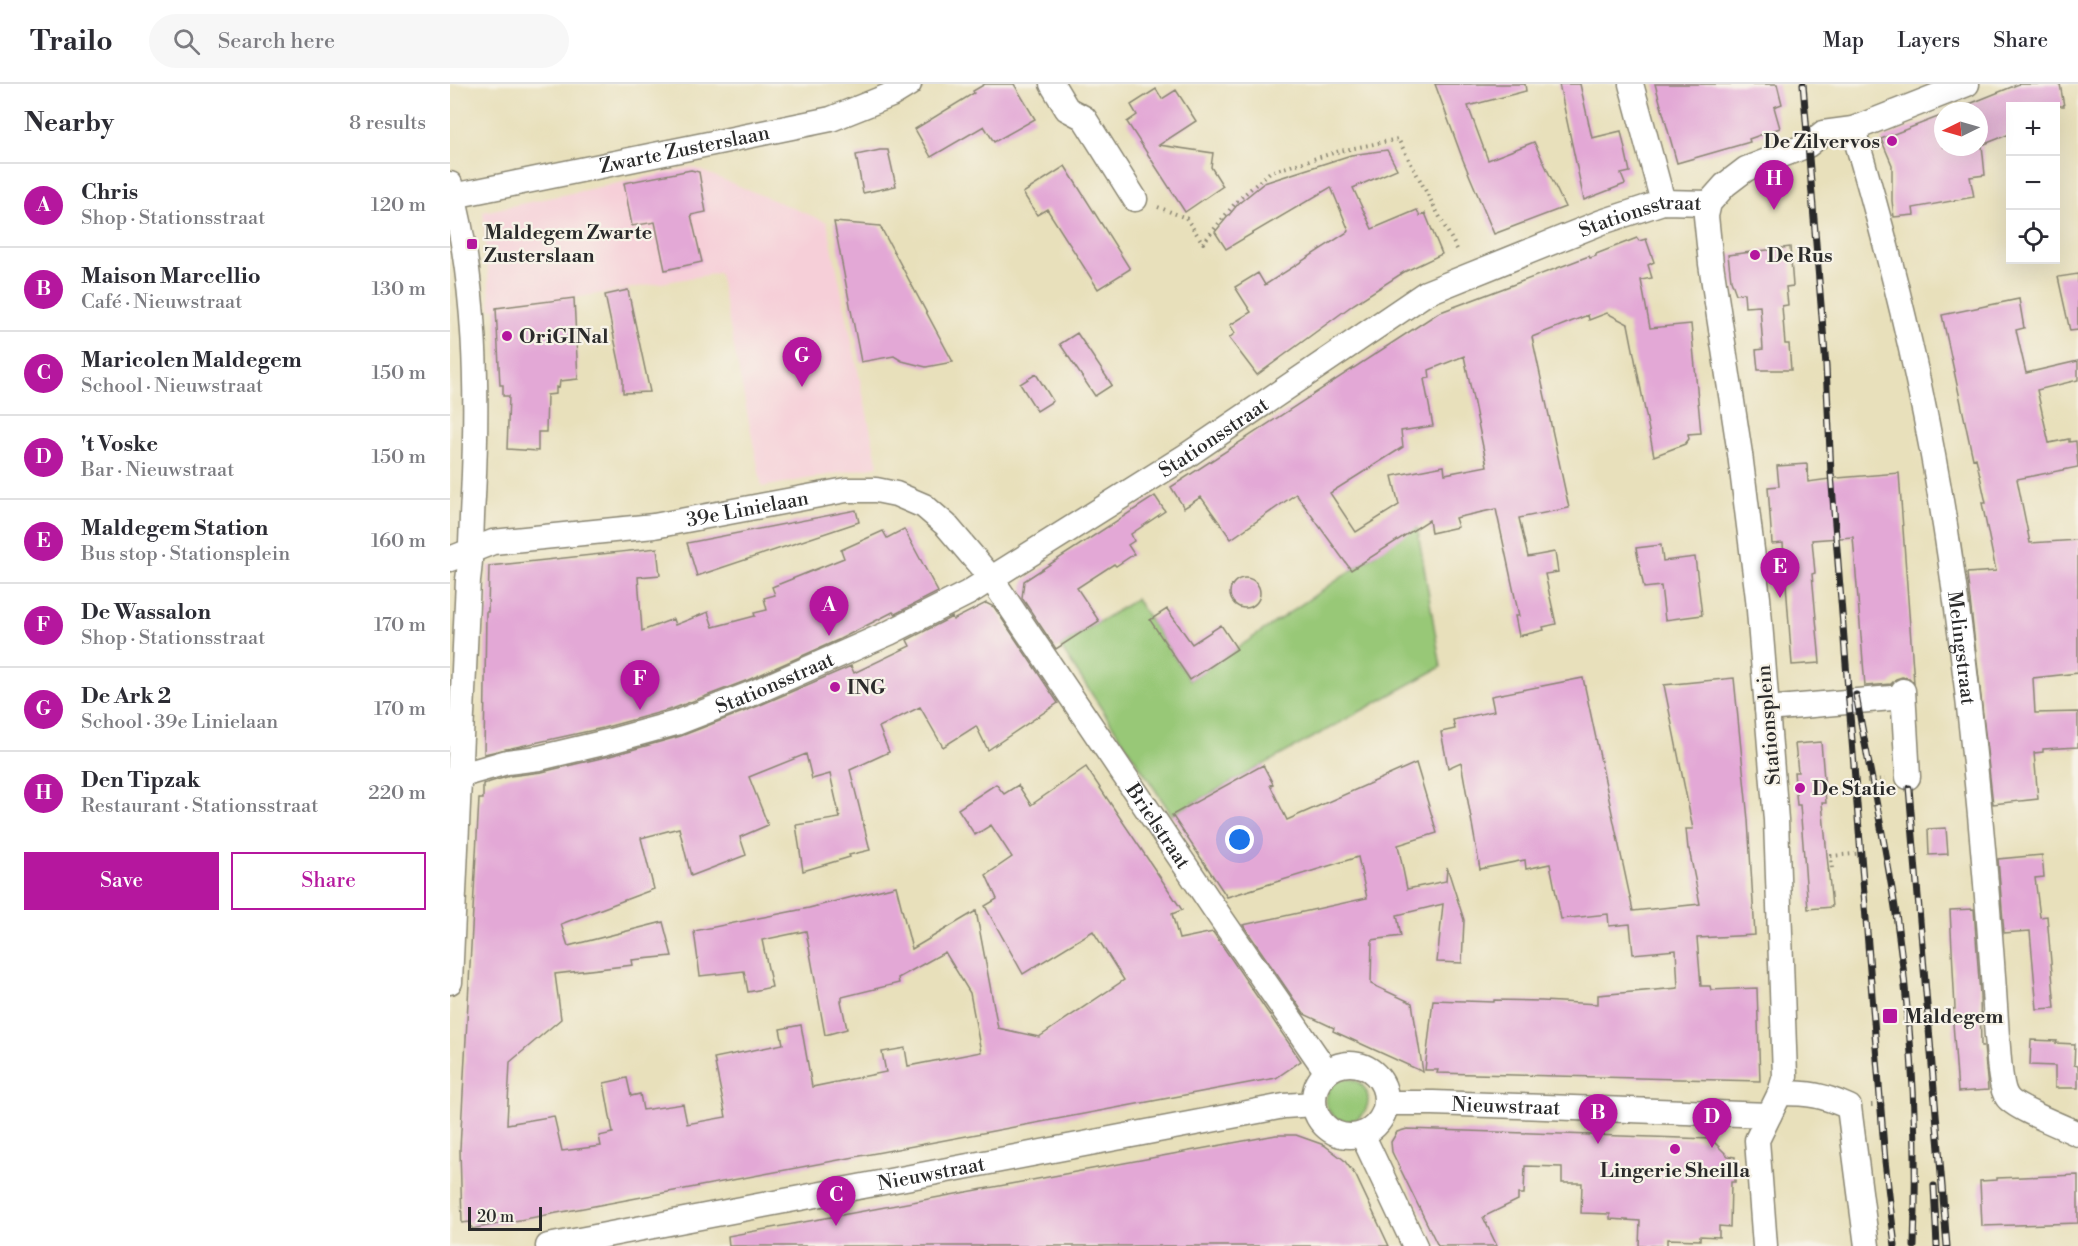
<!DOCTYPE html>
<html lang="en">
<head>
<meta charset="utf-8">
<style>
  :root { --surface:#fff; --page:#f7f7f7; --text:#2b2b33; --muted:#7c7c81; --line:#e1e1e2; --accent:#b5179e }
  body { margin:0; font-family:"Libre Bodoni",serif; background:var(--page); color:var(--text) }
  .controls { position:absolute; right:18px; top:18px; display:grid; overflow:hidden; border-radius:0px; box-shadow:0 6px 24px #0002 }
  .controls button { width:54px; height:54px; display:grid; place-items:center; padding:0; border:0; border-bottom:2px solid var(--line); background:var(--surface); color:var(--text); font:30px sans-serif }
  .compass { position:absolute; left:1484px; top:18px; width:54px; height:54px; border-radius:50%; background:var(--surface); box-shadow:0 6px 24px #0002; rotate:265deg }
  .scale { position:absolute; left:18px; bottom:15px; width:74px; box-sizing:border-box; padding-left:6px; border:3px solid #2b2b2b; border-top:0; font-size:16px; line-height:21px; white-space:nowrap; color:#2b2b2b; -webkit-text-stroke:4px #f7f3e8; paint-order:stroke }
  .you { position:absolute; left:790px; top:756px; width:21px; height:21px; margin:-15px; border:4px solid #fff; border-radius:50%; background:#1a73e8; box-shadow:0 0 0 9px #1a73e833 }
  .badge { display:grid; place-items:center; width:39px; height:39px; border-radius:50%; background:var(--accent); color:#fff; font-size:20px; font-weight:700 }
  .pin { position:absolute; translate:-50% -50px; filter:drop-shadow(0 2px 3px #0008) }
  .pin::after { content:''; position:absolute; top:32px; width:21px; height:18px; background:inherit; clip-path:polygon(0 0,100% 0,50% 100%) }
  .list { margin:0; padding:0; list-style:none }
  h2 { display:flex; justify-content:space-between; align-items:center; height:78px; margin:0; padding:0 24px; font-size:26px }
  h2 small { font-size:20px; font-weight:400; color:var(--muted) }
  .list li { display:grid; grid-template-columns:39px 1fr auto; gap:18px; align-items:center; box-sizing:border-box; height:84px; padding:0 24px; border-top:2px solid var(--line) }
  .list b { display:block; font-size:22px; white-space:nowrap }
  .list p { margin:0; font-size:20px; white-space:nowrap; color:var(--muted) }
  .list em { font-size:20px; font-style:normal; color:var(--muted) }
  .actions { display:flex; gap:12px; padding:18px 24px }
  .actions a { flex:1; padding:14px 0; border:2px solid var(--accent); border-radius:0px; text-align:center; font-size:21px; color:var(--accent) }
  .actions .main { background:var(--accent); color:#fff }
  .icon { flex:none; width:33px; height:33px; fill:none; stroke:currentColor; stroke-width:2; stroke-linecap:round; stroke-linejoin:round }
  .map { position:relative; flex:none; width:1628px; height:1162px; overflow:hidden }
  header { display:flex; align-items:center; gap:36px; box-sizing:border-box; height:84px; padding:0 30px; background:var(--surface); border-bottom:2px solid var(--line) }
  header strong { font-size:28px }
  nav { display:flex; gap:33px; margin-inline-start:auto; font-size:21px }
  .search { width:420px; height:54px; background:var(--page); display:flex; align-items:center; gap:15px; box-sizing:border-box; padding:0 21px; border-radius:33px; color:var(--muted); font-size:22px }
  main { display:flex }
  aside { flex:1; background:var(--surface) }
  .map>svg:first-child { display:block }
</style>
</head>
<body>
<header>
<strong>Trailo</strong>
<div class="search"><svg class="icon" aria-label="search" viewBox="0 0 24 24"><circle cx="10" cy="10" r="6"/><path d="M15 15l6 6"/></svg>Search here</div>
<nav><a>Map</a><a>Layers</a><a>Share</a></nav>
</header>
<main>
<aside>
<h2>Nearby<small>8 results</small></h2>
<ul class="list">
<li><span class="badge">A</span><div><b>Chris</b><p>Shop · Stationsstraat</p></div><em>120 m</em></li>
<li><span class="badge">B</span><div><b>Maison Marcellio</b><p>Café · Nieuwstraat</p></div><em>130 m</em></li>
<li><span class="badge">C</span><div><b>Maricolen Maldegem</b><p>School · Nieuwstraat</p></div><em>150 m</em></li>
<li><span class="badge">D</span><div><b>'t Voske</b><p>Bar · Nieuwstraat</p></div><em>150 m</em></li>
<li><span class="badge">E</span><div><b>Maldegem Station</b><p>Bus stop · Stationsplein</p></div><em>160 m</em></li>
<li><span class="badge">F</span><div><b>De Wassalon</b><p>Shop · Stationsstraat</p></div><em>170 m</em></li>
<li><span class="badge">G</span><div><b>De Ark 2</b><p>School · 39e Linielaan</p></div><em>170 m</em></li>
<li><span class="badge">H</span><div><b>Den Tipzak</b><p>Restaurant · Stationsstraat</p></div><em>220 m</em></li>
</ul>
<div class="actions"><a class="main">Save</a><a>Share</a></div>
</aside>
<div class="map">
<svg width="1628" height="1162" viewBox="0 0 1628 1162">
  <rect width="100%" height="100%" fill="#f7f3e8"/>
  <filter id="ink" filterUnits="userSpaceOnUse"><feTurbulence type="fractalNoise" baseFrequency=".0167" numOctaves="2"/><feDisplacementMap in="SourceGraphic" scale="12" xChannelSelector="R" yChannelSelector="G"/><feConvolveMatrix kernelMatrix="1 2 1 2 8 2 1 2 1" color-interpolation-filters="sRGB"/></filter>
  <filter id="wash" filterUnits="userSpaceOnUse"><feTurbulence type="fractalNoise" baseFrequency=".008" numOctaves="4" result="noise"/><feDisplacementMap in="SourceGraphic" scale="24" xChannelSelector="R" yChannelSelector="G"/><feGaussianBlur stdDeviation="1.35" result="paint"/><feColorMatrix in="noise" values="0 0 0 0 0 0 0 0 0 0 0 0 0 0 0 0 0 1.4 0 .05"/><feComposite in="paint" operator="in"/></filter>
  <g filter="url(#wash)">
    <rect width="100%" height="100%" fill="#e8e0bb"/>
    <path fill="#f6cfd8" d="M242,83L377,138L428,382L312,403L269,189L124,214L41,225L33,128Z"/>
    <path fill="#98c877" stroke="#627a51" stroke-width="1.5" d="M967,442L991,583L722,731L610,562L686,515L740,596Z
      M876 1016a21 21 0 1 1 42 0a21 21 0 1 1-42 0Z"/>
    <g id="blocks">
      <path fill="#e3a8d6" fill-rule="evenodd" d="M535,0H564L585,35L544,58L534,42L481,73L465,45L524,9L523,7Z
        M985,0H1075L1076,7L1018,22L1038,76L1084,58L1115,123L1044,150L1013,76Z
        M1109,0H1130L1142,54L1171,47L1180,88L1171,90L1175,100L1134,116Z
        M1205,0H1327L1332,20L1324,23L1330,44L1299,55L1300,58L1227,79Z
        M1569,0H1610L1614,22H1560V50L1532,61L1535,91L1520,93L1524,113L1463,124L1464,131L1444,133L1442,117V81L1431,55L1493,31V63H1529V27H1502Z
        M706,5L712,15L726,6L746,37L709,61L763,69L761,83L773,102L735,128L677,38L687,31L681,21Z
        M430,66H438L446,102L413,109L406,71Z
        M937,66L947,85L903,104L922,145L967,126L970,132L975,129L992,170L954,188L904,220L807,291L779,254L785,249L780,241L801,228L785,203L808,189L815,201L899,147L881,103L776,165L765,148L788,120L814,99L901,71Z
        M615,82L680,185L648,205L597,125L587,131L573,109Z
        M241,86L249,88L256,128L241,131L252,178L215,186L205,138L182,142L174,99Z
        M384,138L430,142L503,278L476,283L452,277L444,272L411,278Z
        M1187,154L1189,157L1196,155L1204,178L1198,181L1202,194L1191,196L1200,244L1241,240L1251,349L1238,350L1239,355L1235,360L1204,372L1178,240L1157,229L1139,236L1138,231L1082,253L1119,424L1069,434L1078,473L1105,468L1108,488L1095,490L1106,540L1093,543L1094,546L1069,552L1065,532H1069L1046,425L1005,434L1008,443L981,449L979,436L901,486L846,410L781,455L751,413L734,424L721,403L988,229L1139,172L1140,174L1146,172V170ZM1014,272L1037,382L995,390L994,382L942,392L949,421L906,448L880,409L953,363L951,347L983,342L974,295L980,294L979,286Z
        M1340,163L1343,202L1336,203L1338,221L1332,222L1335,260H1339L1341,286H1308L1306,266L1313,265L1310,222L1295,223L1294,209L1286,210L1281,196L1278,171Z
        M1628,190V246L1620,247L1608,193Z
        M178,206L200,308L173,309V296L155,211Z
        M124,214L128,295L110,297L109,304L106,303V310L97,311L96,348H88V367L57,365L59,312H53V301H50L46,224Z
        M1569,215L1574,244L1566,246L1576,289L1628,277V296L1587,306L1599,359L1619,355V358L1626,357L1628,383L1567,395L1580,459L1628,456V589L1583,594L1585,629L1628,628V663L1593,665V668L1584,669L1588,715L1543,720L1517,489L1546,487L1532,419H1536L1526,374L1523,375L1492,231Z
        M627,249L662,301L645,312L610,260Z
        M586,290L603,317L587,327L570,300Z
        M1357,380L1358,398L1387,394L1449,389L1464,599L1459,594L1452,593L1446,595L1441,600L1415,602L1403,453L1362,456L1365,489L1362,490L1370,579L1342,581L1333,459L1322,460L1318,403L1329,402L1327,382Z
        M705,412L715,427L681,450L684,457L678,461L684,470L666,482L664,480L627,504L649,537L606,565L572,514L574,497Z
        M406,426L409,438L247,492L237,459Z
        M454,445L488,508L445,530L443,528L388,556L298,596L222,625L153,644L34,670L36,528H38L39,482L207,464L210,491L188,493L192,547L223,535L225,541L258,528L263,543L305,532L304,529L317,526L314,514L325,511L322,503L394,474L391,466L433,447L437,454Z
        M1211,461L1213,477L1245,473L1252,531L1215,536L1211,502L1194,504L1186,464Z
        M780 509a15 15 0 1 1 30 0a15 15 0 1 1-30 0Z
        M536,519L544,523L608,619L538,666L526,642L493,663L470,623L429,643L439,668L400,686L420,766L399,771L400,773L353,787L346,741L390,734L380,690L362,695L356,670L299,693L318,741L290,753L296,771L241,792L229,744L191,754L204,805L111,840L118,862L213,838L222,872L182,876L183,881L105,890L111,935L60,978L57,1040L104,1032L112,1067L151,1062L149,1052L163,1049L154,999L177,994L181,1012L190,1010L193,1026L233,1020L237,1040L276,1033L264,974L333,960L330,945L351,941L362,1003L436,988L432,968L455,964L458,982L531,968L520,909L495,868L448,894L449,899L392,913V917H391L397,945L375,951L356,847L312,856L322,903L298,908L294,887L250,892L244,847L359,824L446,802L462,865L526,827L548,944L589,953L674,896L643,847L573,890L535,822L547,815L536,791L562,773L541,741L525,751L508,725L546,700L554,710L568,701L581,721L636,683L732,826L722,830L729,855L763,848L851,977L826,994L804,998L22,1145L20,1138L12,1139L10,1065L29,715H33V700L60,692L92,688L160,672L231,652L308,622L401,582L404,589L460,562L457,556L502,533L503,536Z
        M717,525L742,560L771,541L787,565L740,596L700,536Z
        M1133,594L1183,827L1250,820L1239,765H1238L1236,745H1243L1214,601L1284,594L1298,736L1305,851L1247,854L1251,902H1260L1261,906L1307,904L1310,997L987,989L988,986H975L983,916L1044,918V916L1092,917L1148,920V911L1228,904L1226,866L1183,870L1180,840L1159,842L1158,830L1111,835L1100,780L1076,785L1075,776L1030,785L1011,678L998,684L991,648L1005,645L1003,636L1044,627L1041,612Z
        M1371,658L1376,719H1372L1382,823L1358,825L1350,721H1347L1344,688H1348L1345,660Z
        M966,679L987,749L948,761L957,805L996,797L997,783L1014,836L1012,879L987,878L993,820L947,831L951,852L922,856L921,900L962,919L973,988L883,947L884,944L854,930L793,841L917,814L908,773L777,813L722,731L813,681L823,700L820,701L837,736Z
        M1496,744L1498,770L1479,771L1478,745Z
        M1592,771L1594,793L1585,794L1590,833L1597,832L1605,924L1587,925L1580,847L1554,849L1548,775Z
        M1524,825L1530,911L1531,962H1534L1538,1006L1508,1008L1502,925H1505L1500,826Z
        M1581,956L1607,957L1606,959L1625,960L1624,981L1628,982V1004H1605V982L1580,981Z
        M957,1045L1261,1055L1278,1072L1285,1073V1098H1281L1280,1143L1269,1142V1153L1250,1152V1156L1217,1155V1162H1189L1190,1137L1160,1135V1130L1131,1129L1132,1099H1112V1083L1075,1082L1074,1110H1068V1116L1033,1133L1047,1162H988L942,1068L941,1058L947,1048Z
        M826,1051H846L874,1061L894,1076L906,1092L939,1162H279L278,1152Z
        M1628,1091V1139L1532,1142L1530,1097L1547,1096V1094Z"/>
    </g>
  </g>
  <g filter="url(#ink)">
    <use href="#blocks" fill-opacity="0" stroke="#8a8673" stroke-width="1.5"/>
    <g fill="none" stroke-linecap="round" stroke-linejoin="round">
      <g stroke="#8a8673" stroke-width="27">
        <g id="minor">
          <path d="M602,0L617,25L634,34L685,115"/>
          <path d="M1181,0L1213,118"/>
          <path id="s1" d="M1403,45C1445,185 1479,329 1500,474C1523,633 1537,793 1547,953C1549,968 1549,1002 1557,1013C1564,1024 1614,1043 1628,1050"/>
          <path d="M0,100C27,198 28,312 23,413C21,441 22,468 18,496L0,898"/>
          <path id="s2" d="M3,112L381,35L441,11L459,0"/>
          <path id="s3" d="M0,475L43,458L204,442L396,406H426L446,410L474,422L496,441L541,494L766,827L877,988"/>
          <path d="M1453,607L1458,693"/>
          <path d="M1317,625L1453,613"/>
          <path id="s4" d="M0,696L22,688L57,678L89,674L157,658L226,639L303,609L439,549L518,509L736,372L976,209L1152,138L1213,118L1259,119"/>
          <circle cx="900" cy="1016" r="36"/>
          <path d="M1330,1009C1360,1009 1372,1011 1399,1023L1417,1162"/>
          <path id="s5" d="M936,1019H983L1319,1031"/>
          <path d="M912,1050L965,1162"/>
          <path id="s6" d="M98,1162L834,1022L864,1020"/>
          <path d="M1315,1162L1307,1056L1330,1009L1335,992L1326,736L1308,514L1290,370L1261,180L1256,132L1259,119L1275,101L1296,85L1358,61L1373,49L1403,45L1517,0"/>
        </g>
      </g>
      <path stroke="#8a8673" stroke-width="4" stroke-dasharray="1.5 4.5" stroke-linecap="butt" d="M708,123L736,134L753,159L787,117L820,88L890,67L948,55L1009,169
        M1417,697L1435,695
        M1378,787L1382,786L1381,772L1416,769
        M1453,935L1481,933
        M1421,1021L1437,1020"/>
      <use href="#minor" stroke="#fff" stroke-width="24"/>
      <g stroke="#2b2b2b" stroke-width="7">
        <path id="rail" d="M1353,0L1376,282L1381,389L1435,1077L1445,1162
          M1406,611C1419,684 1435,757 1446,830C1462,939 1468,1053 1464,1162
          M1459,704L1497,1162
          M1484,1102L1487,1162"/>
      </g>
      <use href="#rail" stroke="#f7f3e8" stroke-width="4.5" stroke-dasharray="14" stroke-linecap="butt"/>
    </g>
  </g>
  <g fill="#b5179e" stroke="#f7f3e8" stroke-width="2">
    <circle cx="1442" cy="57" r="6"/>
    <rect x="16" y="154" width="12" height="12" rx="3"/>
    <circle cx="1305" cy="171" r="6"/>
    <circle cx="57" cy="252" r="6"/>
    <circle cx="385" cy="603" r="6"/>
    <circle cx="1350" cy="704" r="6"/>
    <rect x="1432" y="924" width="16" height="16" rx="3"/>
    <circle cx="1225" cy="1065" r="6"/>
  </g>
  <g text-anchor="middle" stroke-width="4.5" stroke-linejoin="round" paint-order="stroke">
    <g font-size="20" font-weight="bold" fill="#2b2b2b" stroke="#f7f3e8" text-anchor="start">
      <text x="1430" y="64" text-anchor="end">De Zilvervos</text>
      <text x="34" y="155">Maldegem Zwarte<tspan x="34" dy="23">Zusterslaan</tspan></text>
      <text x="1317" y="178">De Rus</text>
      <text x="69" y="259">OriGINal</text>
      <text x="397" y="610">ING</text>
      <text x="1362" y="711">De Statie</text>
      <text x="1454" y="939">Maldegem</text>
      <text x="1225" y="1093" text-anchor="middle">Lingerie Sheilla</text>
    </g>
    <g font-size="20" fill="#2b2b2b" stroke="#f7f3e8">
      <text dy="7" stroke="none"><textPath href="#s2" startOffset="236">Zwarte Zusterslaan</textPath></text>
      <text dy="7" stroke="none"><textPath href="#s4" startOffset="1330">Stationsstraat</textPath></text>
      <text dy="7" stroke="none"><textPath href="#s4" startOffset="844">Stationsstraat</textPath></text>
      <text dy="7" stroke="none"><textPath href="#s3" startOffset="303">39e Linielaan</textPath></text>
      <text dy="7" stroke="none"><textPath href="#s1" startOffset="531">Melingstraat</textPath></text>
      <text dy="7" stroke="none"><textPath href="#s4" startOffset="340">Stationsstraat</textPath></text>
      <text transform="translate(1318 641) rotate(-95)" y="7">Stationsplein</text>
      <text dy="7" stroke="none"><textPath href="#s3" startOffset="882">Brielstraat</textPath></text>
      <text dy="7" stroke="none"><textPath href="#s5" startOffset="120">Nieuwstraat</textPath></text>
      <text dy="7" stroke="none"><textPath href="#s6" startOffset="390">Nieuwstraat</textPath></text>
    </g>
  </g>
</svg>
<div class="controls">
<button>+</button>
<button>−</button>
<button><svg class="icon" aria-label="locate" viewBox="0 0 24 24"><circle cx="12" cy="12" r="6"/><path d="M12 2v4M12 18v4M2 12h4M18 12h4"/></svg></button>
</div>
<svg class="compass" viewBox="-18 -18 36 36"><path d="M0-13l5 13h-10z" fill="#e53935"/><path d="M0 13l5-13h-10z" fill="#7c7c81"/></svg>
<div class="scale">20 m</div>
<div class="you"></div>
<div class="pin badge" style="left:379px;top:552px">A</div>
<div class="pin badge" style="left:1148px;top:1060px">B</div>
<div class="pin badge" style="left:386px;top:1142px">C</div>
<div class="pin badge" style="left:1262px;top:1064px">D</div>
<div class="pin badge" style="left:1330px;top:514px">E</div>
<div class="pin badge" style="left:190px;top:626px">F</div>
<div class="pin badge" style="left:352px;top:303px">G</div>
<div class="pin badge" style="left:1324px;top:126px">H</div>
</div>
</main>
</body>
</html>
